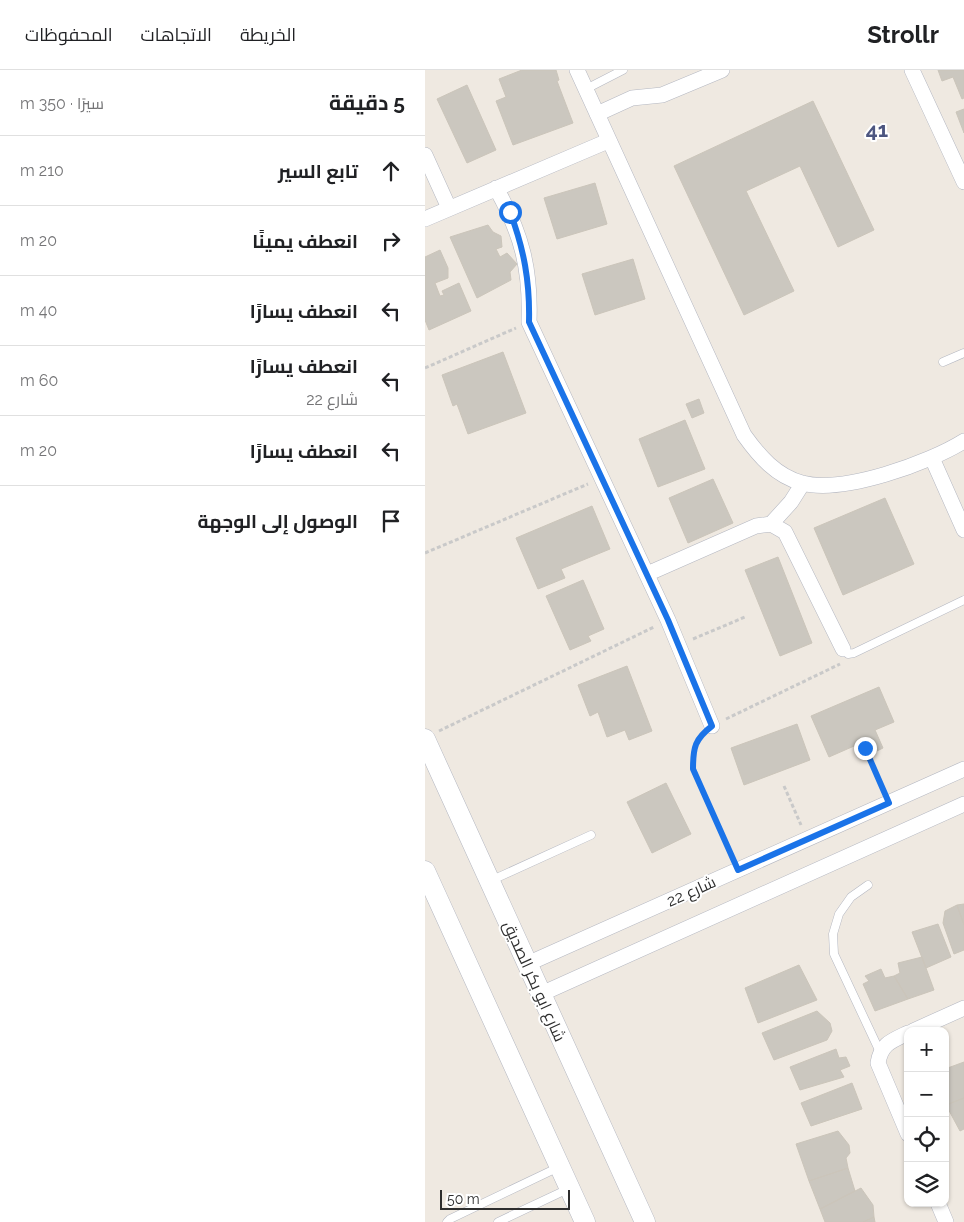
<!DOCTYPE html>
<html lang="ar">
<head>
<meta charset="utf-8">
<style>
  :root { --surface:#fff; --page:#f6f6f6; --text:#202124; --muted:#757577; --line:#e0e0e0 }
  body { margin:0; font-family:Raleway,Cairo,sans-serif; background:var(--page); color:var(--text); direction:rtl }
  .controls { position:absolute; right:15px; bottom:15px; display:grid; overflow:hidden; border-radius:10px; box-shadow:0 1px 4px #0004 }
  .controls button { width:45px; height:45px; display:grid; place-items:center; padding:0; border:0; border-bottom:1px solid var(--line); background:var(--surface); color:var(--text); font:25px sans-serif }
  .scale { position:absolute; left:15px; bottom:12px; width:130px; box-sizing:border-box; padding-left:5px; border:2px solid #2e2e2e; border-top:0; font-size:14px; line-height:18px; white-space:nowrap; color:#2e2e2e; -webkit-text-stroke:4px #fff; paint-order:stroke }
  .stop { position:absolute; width:15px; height:15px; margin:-11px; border:4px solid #1a73e8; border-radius:50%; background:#fff }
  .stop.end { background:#1a73e8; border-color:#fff; box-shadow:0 1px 5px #0008 }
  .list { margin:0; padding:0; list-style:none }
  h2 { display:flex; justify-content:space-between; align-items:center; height:65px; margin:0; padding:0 20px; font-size:21px }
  h2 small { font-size:16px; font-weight:400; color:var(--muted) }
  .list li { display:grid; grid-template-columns:32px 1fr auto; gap:15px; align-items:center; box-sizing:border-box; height:70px; padding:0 20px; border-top:1px solid var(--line) }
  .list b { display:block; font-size:19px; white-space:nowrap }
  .list p { margin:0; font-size:16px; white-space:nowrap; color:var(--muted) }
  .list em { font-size:16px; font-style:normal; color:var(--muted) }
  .icon { flex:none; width:28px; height:28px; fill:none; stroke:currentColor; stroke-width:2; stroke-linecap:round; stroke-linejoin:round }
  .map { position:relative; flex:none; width:539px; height:1152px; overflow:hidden; direction:ltr }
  header { display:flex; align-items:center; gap:30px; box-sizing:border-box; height:70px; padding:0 25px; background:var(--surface); border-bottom:1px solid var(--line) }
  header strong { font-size:24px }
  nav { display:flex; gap:28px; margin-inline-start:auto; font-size:18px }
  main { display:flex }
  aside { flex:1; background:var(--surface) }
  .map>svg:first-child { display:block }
</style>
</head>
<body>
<header>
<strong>Strollr</strong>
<nav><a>الخريطة</a><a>الاتجاهات</a><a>المحفوظات</a></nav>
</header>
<main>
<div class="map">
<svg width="539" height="1152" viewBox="0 0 539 1152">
  <rect width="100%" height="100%" fill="#efe9e1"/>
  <path fill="#cbc7bf" stroke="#cbc5ba" d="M97,0H131L134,10L132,11L148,53L88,75L71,31L81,27L74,9Z
    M513,0H539V28L537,29L528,7L517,11Z
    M42,15L71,80L42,93L12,29Z
    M388,31L449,160L413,177L375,96L321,121L369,221L319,245L249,96Z
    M539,39V63L531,42Z
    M170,113L182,154L132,169L119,128Z
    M63,155L68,162L76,166L77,177L71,179L75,187L82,183L92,194L85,202L86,210L52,228L25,167Z
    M15,180L23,198V208L10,213L15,226L19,225L17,221L34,213L46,241L4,260L0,250V187Z
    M208,189L220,229L170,245L157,204Z
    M78,282L101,343L43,364L32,334L28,336L17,305Z
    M274,329L279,343L267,348L261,334Z
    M260,350L280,399L233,417L214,369Z
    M288,409L308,453L263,473L244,428Z
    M460,428L489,494L418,525L389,458Z
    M167,436L185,479L136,499L140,508L113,519L91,468Z
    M353,487L387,573L355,586L320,500Z
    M158,510L179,559L163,566L166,571L145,580L121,526Z
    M202,596L227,661L204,670L200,660L182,667L173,642L165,646L153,615Z
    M454,617L469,652L450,660L458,678L450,682L445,669L404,687L386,646Z
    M372,654L385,690L319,715L306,678Z
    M241,713L266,764L227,783L202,732Z
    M539,834V855L532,835Z
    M532,835L539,855V880L529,884L518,853L520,841Z
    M513,854L526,887L501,898L487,862Z
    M497,887L509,920L483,929L469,906L475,903L473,893Z
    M374,895L392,930L333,953L320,918Z
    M456,899L460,908L469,906L483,929L450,941L438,914L444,911L440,906Z
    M392,941L405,953L407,961L402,970L349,990L337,963Z
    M411,979L414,988L421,987L425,996L415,1000L419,1007L375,1020L365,997Z
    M539,992V1028L521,1035L520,999Z
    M427,1013L437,1039L386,1056L376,1033Z
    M539,1028V1059L535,1061L521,1035Z
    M413,1061L424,1075L425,1083L421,1088L423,1098L384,1111L371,1074Z
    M423,1098L430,1121L395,1139L384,1111Z
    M436,1118L448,1135L449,1147L438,1152H400L395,1139Z
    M449,1147L450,1152H438Z"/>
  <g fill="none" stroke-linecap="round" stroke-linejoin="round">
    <g stroke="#b4b7c1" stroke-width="9">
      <path id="service" d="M161,19L198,0
        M518,292L539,283
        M418,579L423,584L429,583L539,530
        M65,811L166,765
        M443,815L426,827L414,844L408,864L409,884L455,982
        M22,1152L25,1149L134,1097
        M73,1152L143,1119"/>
    </g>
    <g stroke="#b4b7c1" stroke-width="16">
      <path id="minor" d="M152,0L319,365C334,386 351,406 377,413C418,424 504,393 539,371
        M487,0L539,112
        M172,44L207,28L237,25L297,0
        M0,85L24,138
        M71,118C97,164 106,200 104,252L243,550L287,656
        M0,149L183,71
        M507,388L539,460
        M346,454L360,462L418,579
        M222,504L331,456L346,454L366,432L378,413
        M102,894L539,699
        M116,924L539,734
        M488,961L539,938
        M483,963C466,971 456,974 453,993L483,1064
        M513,1133L521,1152"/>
    </g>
    <g stroke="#b4b7c1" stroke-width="21">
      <path id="secondary" d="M0,669L220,1152
        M0,801L160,1152"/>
    </g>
    <path stroke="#c9c9c9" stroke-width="3" stroke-dasharray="4 2.5" stroke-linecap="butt" d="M0,298L91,258
      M0,483L163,414
      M268,569L320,547
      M301,649L415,594
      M14,661L229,557
      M275,666L268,682V699L307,787
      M440,678L457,718
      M359,716L376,755"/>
    <use href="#service" stroke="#fff" stroke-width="8"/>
    <use href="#minor" stroke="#fff" stroke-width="15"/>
    <use href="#secondary" stroke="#fff" stroke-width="20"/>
  </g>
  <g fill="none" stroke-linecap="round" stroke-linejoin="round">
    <path stroke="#1a73e8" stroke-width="6" d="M85,142C99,179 105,212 104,252L243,550L287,656C270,669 268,677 268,699L313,800L464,733L440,678"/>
  </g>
  <g text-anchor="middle" stroke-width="4" stroke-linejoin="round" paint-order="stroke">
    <g font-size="16" fill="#2e2e2e" stroke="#fff">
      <text transform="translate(266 821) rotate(-24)" y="6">شارع 22</text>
      <text transform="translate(110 911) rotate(66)" y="6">شارع ابو بكر الصديق</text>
    </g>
    <g font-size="21" font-weight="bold" fill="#4d5680" stroke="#fff">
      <text x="452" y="67">41</text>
    </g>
  </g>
</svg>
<div class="controls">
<button>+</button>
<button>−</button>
<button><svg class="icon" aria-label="locate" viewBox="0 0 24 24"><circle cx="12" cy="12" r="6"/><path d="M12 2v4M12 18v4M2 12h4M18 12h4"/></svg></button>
<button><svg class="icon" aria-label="layers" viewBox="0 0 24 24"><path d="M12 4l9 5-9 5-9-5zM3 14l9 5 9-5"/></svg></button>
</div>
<div class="scale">50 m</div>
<div class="stop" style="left:85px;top:142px"></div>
<div class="stop end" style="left:440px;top:678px"></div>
</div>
<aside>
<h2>5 دقيقة<small>سيرًا · 350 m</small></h2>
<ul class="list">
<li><svg class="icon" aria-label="ahead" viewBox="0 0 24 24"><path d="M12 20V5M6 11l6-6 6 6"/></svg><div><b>تابع السير</b></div><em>210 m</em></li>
<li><svg class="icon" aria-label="right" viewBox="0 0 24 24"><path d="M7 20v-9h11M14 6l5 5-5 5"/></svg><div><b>انعطف يمينًا</b></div><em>20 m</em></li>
<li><svg class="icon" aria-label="left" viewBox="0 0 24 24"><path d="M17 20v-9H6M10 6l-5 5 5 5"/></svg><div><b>انعطف يسارًا</b></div><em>40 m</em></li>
<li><svg class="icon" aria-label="left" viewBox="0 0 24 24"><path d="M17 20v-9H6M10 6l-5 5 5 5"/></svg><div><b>انعطف يسارًا</b><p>شارع 22</p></div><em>60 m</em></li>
<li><svg class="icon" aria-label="left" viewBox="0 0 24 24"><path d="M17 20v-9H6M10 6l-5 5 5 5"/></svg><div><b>انعطف يسارًا</b></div><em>20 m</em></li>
<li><svg class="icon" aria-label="arrive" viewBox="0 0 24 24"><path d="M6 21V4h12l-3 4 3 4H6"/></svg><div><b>الوصول إلى الوجهة</b></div></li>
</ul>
</aside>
</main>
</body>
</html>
